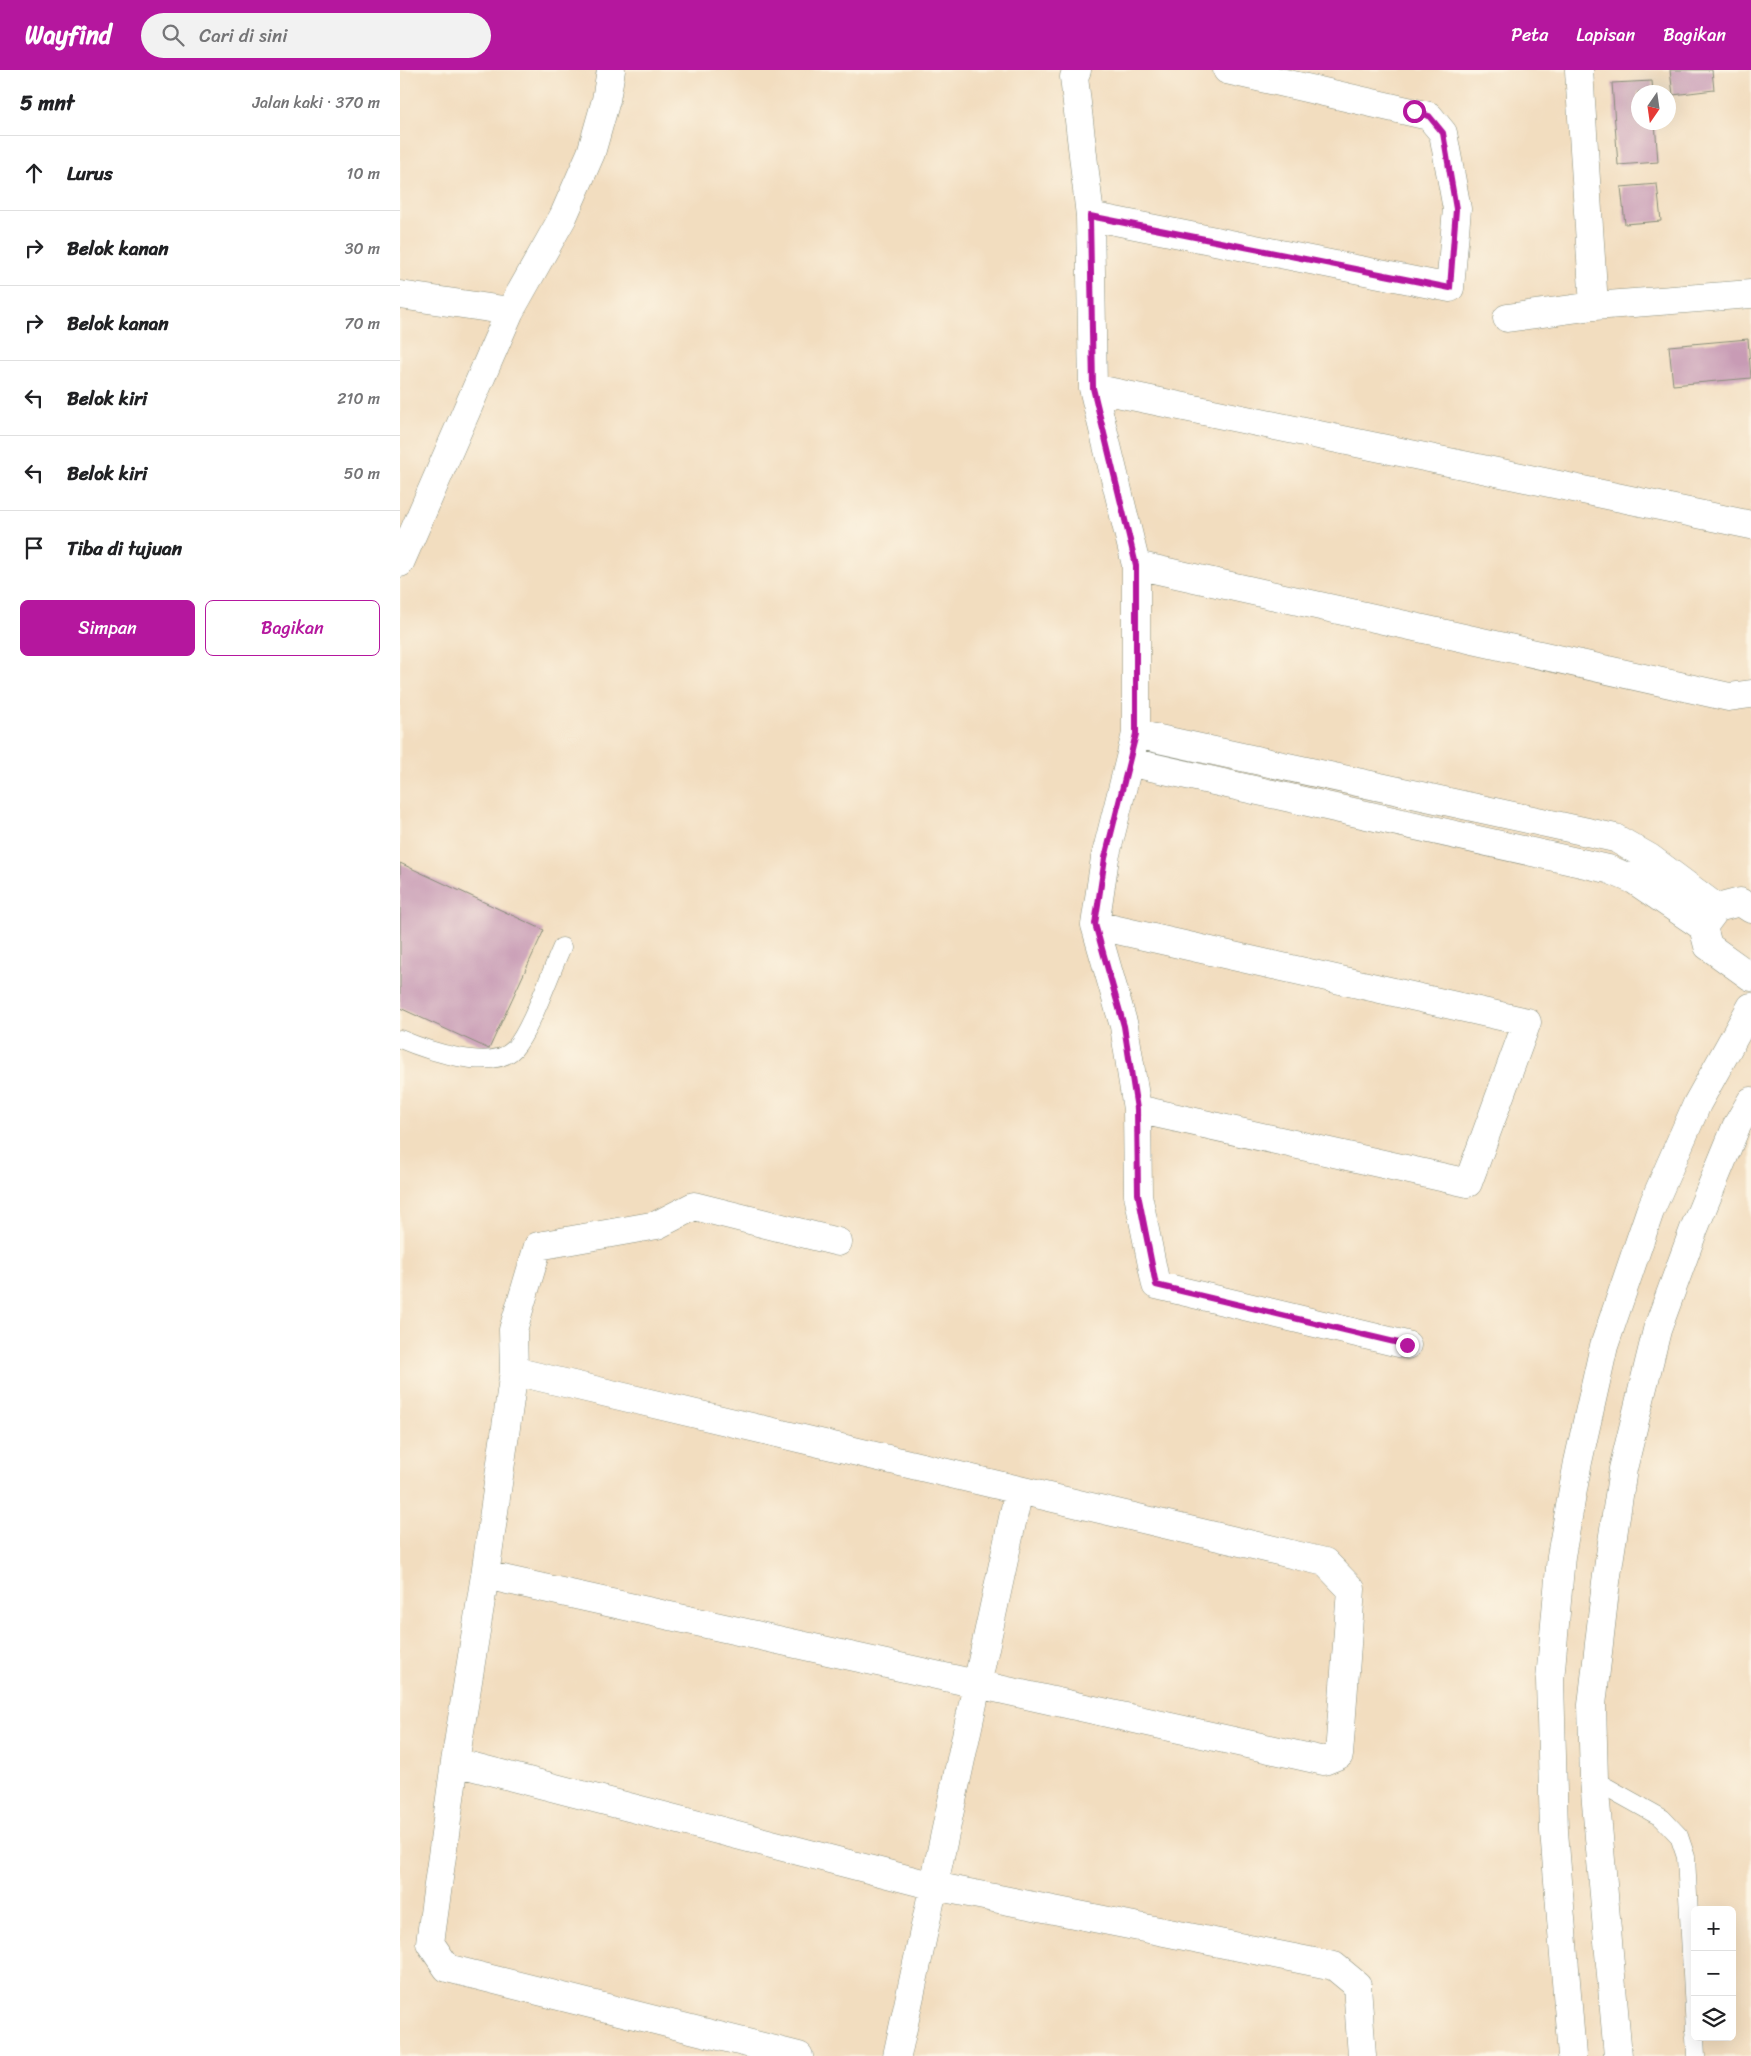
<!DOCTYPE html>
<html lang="id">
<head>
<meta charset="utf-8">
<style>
  :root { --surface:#fff; --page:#f2f2f2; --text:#202124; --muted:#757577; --line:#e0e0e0; --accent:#b5179e }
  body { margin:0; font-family:Sriracha,sans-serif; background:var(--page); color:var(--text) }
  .controls { position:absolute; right:15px; bottom:15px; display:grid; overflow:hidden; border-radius:8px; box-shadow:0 5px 20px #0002 }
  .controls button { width:45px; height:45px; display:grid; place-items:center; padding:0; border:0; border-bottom:1px solid var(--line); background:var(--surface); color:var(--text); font:25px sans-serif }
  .compass { position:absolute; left:1231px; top:15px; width:45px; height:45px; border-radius:50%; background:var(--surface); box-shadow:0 5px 20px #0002; rotate:193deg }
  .stop { position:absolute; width:15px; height:15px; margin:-11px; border:4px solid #b5179e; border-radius:50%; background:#fff }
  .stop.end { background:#b5179e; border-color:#fff; box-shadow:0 1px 5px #0008 }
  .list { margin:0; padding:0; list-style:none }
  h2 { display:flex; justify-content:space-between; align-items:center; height:65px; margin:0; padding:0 20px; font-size:21px }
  h2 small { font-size:16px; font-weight:400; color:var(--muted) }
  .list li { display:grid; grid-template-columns:32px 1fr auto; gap:15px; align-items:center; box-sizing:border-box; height:75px; padding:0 20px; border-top:1px solid var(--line) }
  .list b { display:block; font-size:19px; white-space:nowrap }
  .list em { font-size:16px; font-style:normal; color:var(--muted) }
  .actions { display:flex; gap:10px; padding:15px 20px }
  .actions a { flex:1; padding:11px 0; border:1px solid var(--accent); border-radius:8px; text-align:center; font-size:18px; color:var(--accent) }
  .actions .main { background:var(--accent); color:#fff }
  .icon { flex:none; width:28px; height:28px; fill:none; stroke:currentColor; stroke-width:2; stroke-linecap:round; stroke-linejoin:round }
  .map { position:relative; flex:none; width:1351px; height:1986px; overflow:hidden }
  header { display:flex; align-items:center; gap:30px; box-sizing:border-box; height:70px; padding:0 25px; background:var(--accent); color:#fff }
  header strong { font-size:24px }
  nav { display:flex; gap:28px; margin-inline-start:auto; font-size:18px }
  .search { width:350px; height:45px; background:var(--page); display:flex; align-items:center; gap:12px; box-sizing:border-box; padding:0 18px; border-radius:28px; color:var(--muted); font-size:19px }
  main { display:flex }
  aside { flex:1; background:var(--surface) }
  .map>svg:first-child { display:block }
</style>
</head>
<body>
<header>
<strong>Wayfind</strong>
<div class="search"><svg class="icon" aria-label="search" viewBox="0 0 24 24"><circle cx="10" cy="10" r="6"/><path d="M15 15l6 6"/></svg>Cari di sini</div>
<nav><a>Peta</a><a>Lapisan</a><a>Bagikan</a></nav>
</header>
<main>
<aside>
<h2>5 mnt<small>Jalan kaki · 370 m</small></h2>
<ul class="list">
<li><svg class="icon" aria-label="ahead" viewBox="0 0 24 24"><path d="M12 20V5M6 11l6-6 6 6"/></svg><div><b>Lurus</b></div><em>10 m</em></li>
<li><svg class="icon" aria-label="right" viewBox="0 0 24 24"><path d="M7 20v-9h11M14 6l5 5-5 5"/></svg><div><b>Belok kanan</b></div><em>30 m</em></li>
<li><svg class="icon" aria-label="right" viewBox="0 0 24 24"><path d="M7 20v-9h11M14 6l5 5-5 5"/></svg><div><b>Belok kanan</b></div><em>70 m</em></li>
<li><svg class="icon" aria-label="left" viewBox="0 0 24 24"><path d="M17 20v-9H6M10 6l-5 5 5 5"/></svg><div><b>Belok kiri</b></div><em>210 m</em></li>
<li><svg class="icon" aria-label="left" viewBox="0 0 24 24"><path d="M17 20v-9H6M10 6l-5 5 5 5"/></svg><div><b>Belok kiri</b></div><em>50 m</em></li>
<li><svg class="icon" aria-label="arrive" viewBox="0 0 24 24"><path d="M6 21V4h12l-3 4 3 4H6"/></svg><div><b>Tiba di tujuan</b></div></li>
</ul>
<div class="actions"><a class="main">Simpan</a><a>Bagikan</a></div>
</aside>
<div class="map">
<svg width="1351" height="1986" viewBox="0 0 1351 1986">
  <rect width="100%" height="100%" fill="#fcf5e5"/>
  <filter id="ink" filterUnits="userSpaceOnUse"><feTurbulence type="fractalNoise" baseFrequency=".02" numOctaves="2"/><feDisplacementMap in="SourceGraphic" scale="10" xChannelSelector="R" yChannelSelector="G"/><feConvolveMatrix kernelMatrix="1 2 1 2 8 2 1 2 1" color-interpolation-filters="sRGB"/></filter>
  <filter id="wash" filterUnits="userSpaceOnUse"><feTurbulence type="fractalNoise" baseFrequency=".0096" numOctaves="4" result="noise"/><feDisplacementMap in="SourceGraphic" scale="20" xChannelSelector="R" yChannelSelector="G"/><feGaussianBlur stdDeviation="1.12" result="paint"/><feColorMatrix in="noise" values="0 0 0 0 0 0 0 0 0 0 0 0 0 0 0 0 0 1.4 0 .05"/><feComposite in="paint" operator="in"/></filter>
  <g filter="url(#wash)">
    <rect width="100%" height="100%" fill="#f2ddbf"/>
    <g id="blocks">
      <path fill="#c89bb5" d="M1270,0H1312L1314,20L1273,25Z
        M1252,11L1253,22H1238V52H1255L1258,92L1218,95L1212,13Z
        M1257,114L1261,151L1225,154L1221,117Z
        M1348,269L1351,308L1273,315L1269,276Z
        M0,793L144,860L89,979L0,938Z"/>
    </g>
  </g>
  <g filter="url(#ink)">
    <use href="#blocks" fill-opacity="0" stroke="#888d7a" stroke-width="1"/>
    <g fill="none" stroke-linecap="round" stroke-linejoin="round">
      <g stroke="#888d7a" stroke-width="19">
        <path id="service" d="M0,969C26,980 92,1003 114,979C131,960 150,903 162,877
          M1194,1710L1262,1748L1279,1766L1286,1787L1295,1961
          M1295,1967L1296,1986"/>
      </g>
      <g stroke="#888d7a" stroke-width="29">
        <path id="minor" d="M677,0L674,7L690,146L693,318L736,495V664L705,788L695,855L724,956L737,1039
          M690,146L1050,218L1057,139L1043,63L1029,46L827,0
          M0,225L110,241
          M1194,236L1351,224
          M1107,248L1194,236L1179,0
          M693,318L1351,455
          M0,493L110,241L163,147L191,83L206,30L211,0
          M736,495L1329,627L1351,624
          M736,664L1215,768L1250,788L1317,838
          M729,692L1208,799L1234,810L1303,857
          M1351,839L1340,832L1317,838L1303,857L1308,876L1351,907
          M695,855L1127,952L1068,1113L737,1039L738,1125L756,1215L1007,1275
          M114,1301L113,1260L138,1176L257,1155L294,1136L438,1172
          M55,1692L85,1505L114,1301L925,1492L951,1519L939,1685L924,1691L85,1505
          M399,1986L47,1898L30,1873L55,1692L534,1816L934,1896L957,1915L962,1986
          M497,1986L619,1420
          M1172,1986L1154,1761L1150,1610L1161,1486L1178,1392L1204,1276L1250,1141L1297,1034L1351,937
          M1218,1986L1194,1710L1192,1635L1206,1512L1223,1399L1257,1260L1294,1159L1336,1057L1351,1031"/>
      </g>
      <use href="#service" stroke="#fff" stroke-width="18"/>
      <use href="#minor" stroke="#fff" stroke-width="28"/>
    </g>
  </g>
  <g fill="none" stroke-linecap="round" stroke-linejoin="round" filter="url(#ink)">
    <path stroke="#b5179e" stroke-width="6" d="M1007,1275L756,1215L738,1124L737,1039L724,956L695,854L705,788L736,664V495L693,318L690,146L1050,218L1056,139L1043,63L1029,46L1014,41"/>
  </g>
</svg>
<div class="controls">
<button>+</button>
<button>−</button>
<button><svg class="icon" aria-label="layers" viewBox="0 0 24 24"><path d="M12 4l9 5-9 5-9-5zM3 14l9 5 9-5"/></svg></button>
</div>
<svg class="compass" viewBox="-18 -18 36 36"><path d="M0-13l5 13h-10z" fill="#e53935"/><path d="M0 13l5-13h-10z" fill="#757577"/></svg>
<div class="stop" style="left:1014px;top:41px"></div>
<div class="stop end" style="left:1007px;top:1275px"></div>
</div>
</main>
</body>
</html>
